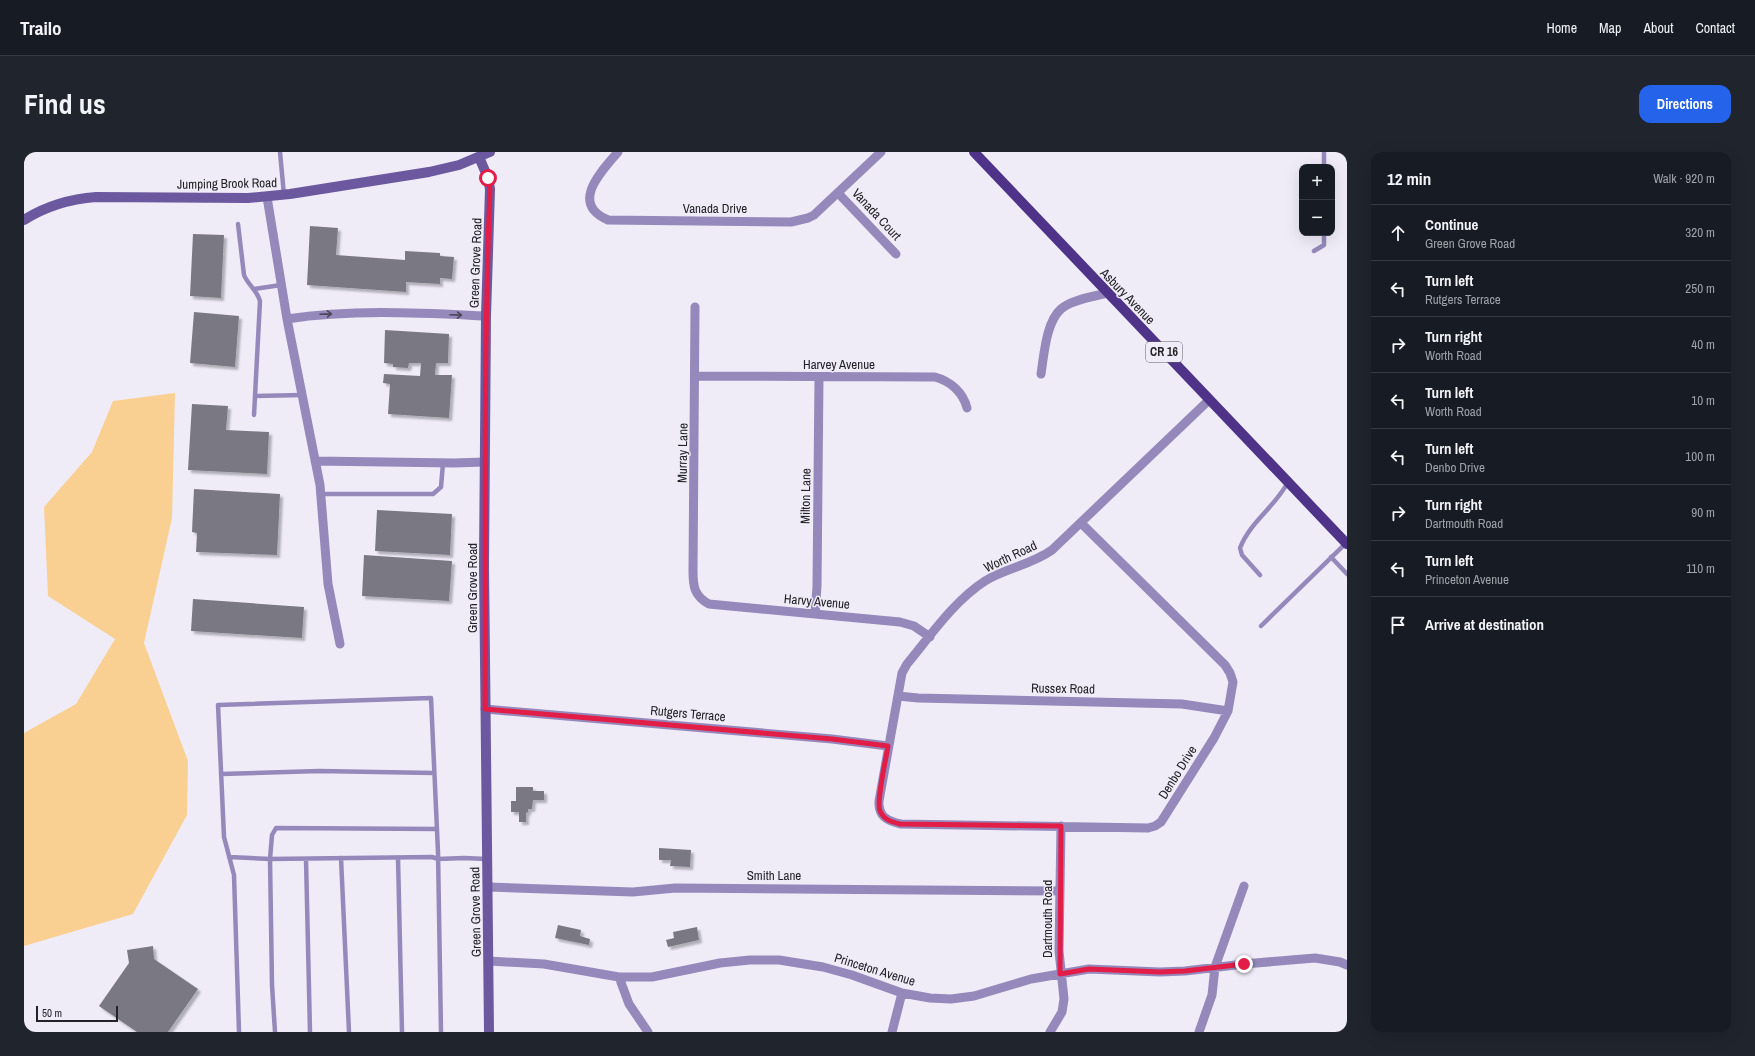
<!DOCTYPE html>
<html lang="en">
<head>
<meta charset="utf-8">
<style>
  :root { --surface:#171b24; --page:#20242c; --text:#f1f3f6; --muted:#9ea1a6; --line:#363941; --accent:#2563eb }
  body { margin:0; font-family:"Archivo Narrow",sans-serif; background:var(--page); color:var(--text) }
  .controls { position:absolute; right:12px; top:12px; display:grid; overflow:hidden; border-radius:8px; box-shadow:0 4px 16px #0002 }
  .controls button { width:36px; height:36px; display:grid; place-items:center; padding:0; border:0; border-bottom:1px solid var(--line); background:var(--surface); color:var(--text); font:20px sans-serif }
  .scale { position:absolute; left:12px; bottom:10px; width:82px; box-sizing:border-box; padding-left:4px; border:2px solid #232226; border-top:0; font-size:11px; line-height:14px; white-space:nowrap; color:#232226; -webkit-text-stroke:3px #efecf8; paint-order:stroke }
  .stop { position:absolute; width:12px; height:12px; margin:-9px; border:3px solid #e11d48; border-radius:50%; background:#fff }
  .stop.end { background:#e11d48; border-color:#fff; box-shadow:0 1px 4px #0008 }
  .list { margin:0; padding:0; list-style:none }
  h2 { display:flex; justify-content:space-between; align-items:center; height:52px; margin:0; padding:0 16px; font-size:17px }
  h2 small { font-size:13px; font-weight:400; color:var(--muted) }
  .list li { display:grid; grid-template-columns:26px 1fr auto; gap:12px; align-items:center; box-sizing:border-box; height:56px; padding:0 16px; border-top:1px solid var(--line) }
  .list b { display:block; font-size:15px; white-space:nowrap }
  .list p { margin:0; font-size:13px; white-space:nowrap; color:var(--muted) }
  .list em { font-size:13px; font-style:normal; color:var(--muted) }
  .icon { flex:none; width:22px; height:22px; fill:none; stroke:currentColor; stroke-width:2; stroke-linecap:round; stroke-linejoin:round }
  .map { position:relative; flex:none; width:1323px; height:880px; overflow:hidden; border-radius:12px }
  header { display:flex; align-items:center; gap:24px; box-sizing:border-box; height:56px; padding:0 20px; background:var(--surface); border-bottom:1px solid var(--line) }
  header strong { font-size:19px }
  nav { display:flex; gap:22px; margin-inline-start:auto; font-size:14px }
  .intro { display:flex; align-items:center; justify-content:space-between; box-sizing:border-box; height:96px; padding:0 24px }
  h1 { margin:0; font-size:28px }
  .button { padding:10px 18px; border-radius:12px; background:var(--accent); color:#fff; font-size:14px; font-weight:700 }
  main { display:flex; gap:24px; padding:0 24px }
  aside { flex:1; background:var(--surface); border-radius:12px; box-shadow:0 4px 16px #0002 }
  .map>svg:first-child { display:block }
</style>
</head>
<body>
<header>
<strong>Trailo</strong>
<nav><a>Home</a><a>Map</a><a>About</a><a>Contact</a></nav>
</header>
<div class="intro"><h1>Find us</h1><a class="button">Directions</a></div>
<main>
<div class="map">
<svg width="1323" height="880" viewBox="0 0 1323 880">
  <defs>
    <filter id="shadow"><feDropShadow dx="3" dy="3" stdDeviation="1" flood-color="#0004"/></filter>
  </defs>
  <rect width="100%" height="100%" fill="#efecf8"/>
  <path fill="#f9d092" d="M151,241L148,366L120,491L164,609L163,663L109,762L0,794V581L52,552L91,487L24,444L20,355L68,300L89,249Z"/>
  <path fill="#7a7882" filter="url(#shadow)" d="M286,74L314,76L312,103L381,108V99L416,101V104L430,105L428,127L416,126V132L382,130V140L283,133Z
    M169,82L200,83L197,146L166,144Z
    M170,160L215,164L211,215L166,211Z
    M361,178L425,182L424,211H412L411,223H428L425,266L364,262L366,232L359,231L360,222L396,224L397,211H385L384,216L369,215V212L360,211Z
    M168,252L204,254L202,278L245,280L243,322L164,318Z
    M170,337L256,342L253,403L172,400L173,381L168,380Z
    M353,358L428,362L426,403L351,399Z
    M340,403L428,409L425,449L338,444Z
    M169,447L280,455L278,486L167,479Z
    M492,635H509V639H520V648H509L508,657H504V660L502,661V670H495V660H487V649H492Z
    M635,696L667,698L666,715L646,714L647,708H635Z
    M534,773L557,778L556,784L566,787L565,793L531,786Z
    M673,775L675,788L644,795L642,788L650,786L649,780Z
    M129,794L130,807L174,837L144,880H113L75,854L105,811L103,798Z"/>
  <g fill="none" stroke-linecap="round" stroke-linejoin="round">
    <path stroke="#9489ba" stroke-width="4.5" d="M256,0L260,43
      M1300,15V0
      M214,72L220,123C224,133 233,138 236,149L230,263
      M1290,99L1300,93V81
      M230,137L257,133
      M231,244L279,243
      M297,342H409L417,335L419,311
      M1307,405L1323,422
      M1236,423L1218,403L1216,396C1226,370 1251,355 1264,330
      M1237,474L1322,391
      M197,622L295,619L410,621
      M205,705L246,707L408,705L414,707L440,706L463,707
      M317,706L325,880
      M374,706L378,880
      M282,707L286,880
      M215,880L210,723L200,685L194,553L407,546L414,700L417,880
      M251,880L248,833L246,707L248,683L252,676L413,677"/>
    <path stroke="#9489ba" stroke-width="9" d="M594,0C578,19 545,51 584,68L767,70L784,66L790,63L857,0
      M814,41L872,102
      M243,45L263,167L296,333L304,432L316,492
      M671,155L669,419C669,434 670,444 685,452L876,470L890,474L906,485
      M263,167C330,157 396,161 462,164
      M1017,222C1020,203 1022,170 1037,157C1046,148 1071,144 1084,141
      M671,224L911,225C926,229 939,240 943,256
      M291,309L430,311L461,310
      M1057,371L1201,513L1206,521L1209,530L1204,559L1190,586L1137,670L1131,674L1124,676L877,672C863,669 854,664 855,649L878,521L883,512C907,483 930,449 961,429C982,416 1007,413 1028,398L1185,248
      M791,462L793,434L795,225
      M874,544L894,546L1158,552L1204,559
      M461,557L808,587L864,594
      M464,735L609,740L651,736L1036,739
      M465,809L520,812L595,825H628L696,811L726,808H755L799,815L828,823L878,841L906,846L927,847L950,844L1007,827L1065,817L1136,820L1161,819L1220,812L1291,806L1316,810L1323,813
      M595,825L605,852L624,880
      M868,880L878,841
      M1026,880L1038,860L1040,847L1035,799L1037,674
      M1175,880L1188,843L1191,815L1220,734"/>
    <path stroke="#6b589e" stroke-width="10" d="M455,5L464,26L466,37L462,164L460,414L465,880
      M0,68C22,54 46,47 72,45L224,46L266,42L405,20L435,13L466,0"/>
    <path stroke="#4f3388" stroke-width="10" d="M950,0L1323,392"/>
  </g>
  <defs><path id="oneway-shaft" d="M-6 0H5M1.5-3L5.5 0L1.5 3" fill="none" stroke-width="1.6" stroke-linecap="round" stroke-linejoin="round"/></defs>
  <g stroke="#4b465a">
    <use href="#oneway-shaft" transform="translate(302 162) rotate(-2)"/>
    <use href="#oneway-shaft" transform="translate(432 163) rotate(2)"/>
  </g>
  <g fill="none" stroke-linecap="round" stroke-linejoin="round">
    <path stroke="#e11d48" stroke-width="5" d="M464,26L466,37C459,210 462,384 461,557L808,587L864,594C862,607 852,650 856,659C860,668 868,670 876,672L1037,674L1036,822L1065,817L1136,820L1161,819L1220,812"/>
  </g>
  <g text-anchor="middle" stroke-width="3" stroke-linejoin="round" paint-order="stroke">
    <rect fill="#efecf8" stroke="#605f65" stroke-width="1" x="1122" y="190" width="36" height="20" rx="3"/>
    <g font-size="12" font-weight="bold" fill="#232226">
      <text x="1140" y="204">CR 16</text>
    </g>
    <g font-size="13" fill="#232226" stroke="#efecf8">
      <text transform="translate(203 31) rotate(-1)" y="5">Jumping Brook Road</text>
      <text x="691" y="61">Vanada Drive</text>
      <text transform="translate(853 62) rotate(47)" y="5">Vanada Court</text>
      <text transform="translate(451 111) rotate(-88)" y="5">Green Grove Road</text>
      <text transform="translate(1104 144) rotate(46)" y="5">Asbury Avenue</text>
      <text x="815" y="217">Harvey Avenue</text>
      <text transform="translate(658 301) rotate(-89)" y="5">Murray Lane</text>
      <text transform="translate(781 344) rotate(-89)" y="5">Milton Lane</text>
      <text transform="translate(986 404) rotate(-25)" y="5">Worth Road</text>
      <text transform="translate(448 436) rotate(-90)" y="5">Green Grove Road</text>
      <text transform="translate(793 449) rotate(5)" y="5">Harvy Avenue</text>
      <text transform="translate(1039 536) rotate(1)" y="5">Russex Road</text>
      <text transform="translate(664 561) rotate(5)" y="5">Rutgers Terrace</text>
      <text transform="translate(1153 620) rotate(-58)" y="5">Denbo Drive</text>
      <text x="750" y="728">Smith Lane</text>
      <text transform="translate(451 760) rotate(-91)" y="5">Green Grove Road</text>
      <text transform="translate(1023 767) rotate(-90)" y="5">Dartmouth Road</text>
      <text transform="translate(851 817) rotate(17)" y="5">Princeton Avenue</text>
    </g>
  </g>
</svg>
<div class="controls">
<button>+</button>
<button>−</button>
</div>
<div class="scale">50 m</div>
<div class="stop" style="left:464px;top:26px"></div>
<div class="stop end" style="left:1220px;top:812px"></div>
</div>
<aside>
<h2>12 min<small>Walk · 920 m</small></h2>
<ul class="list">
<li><svg class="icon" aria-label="ahead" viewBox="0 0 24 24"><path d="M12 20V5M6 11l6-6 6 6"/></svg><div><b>Continue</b><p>Green Grove Road</p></div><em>320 m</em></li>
<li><svg class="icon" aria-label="left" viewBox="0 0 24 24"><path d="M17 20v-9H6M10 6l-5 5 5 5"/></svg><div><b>Turn left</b><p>Rutgers Terrace</p></div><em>250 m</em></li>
<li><svg class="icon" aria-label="right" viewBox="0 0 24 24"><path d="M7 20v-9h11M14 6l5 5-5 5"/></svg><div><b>Turn right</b><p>Worth Road</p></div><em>40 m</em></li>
<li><svg class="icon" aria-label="left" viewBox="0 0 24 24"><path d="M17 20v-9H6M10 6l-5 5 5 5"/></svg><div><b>Turn left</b><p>Worth Road</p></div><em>10 m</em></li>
<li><svg class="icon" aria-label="left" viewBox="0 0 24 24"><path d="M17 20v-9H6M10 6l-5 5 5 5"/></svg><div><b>Turn left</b><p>Denbo Drive</p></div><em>100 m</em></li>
<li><svg class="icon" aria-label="right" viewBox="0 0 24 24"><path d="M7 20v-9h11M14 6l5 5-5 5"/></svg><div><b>Turn right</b><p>Dartmouth Road</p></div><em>90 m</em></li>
<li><svg class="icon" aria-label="left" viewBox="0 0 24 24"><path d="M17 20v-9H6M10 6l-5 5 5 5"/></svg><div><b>Turn left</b><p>Princeton Avenue</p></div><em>110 m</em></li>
<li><svg class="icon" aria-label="arrive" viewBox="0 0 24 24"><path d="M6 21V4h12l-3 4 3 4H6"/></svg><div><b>Arrive at destination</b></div></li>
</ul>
</aside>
</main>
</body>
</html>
